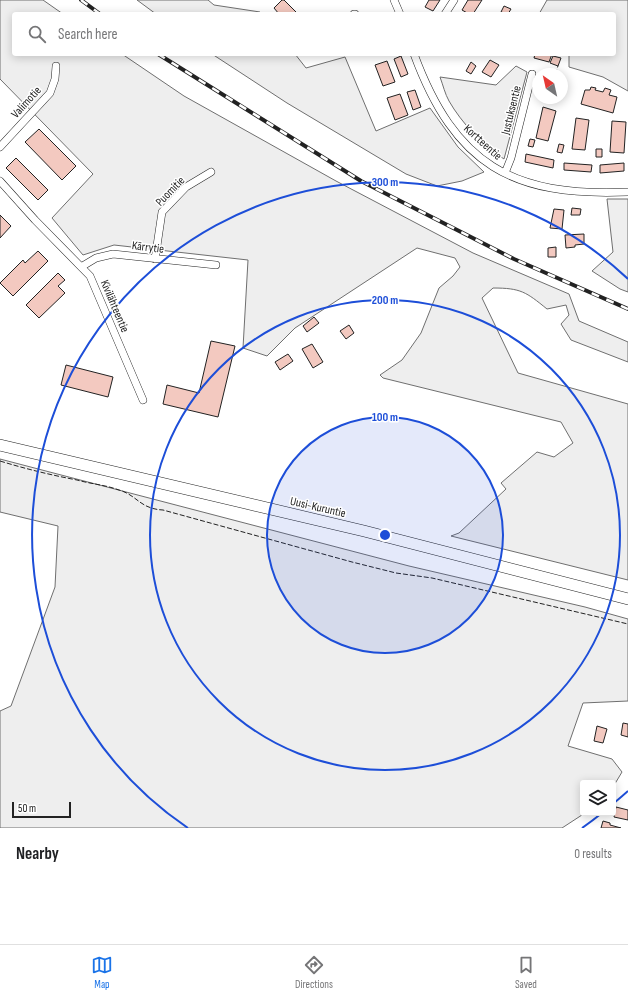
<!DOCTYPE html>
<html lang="en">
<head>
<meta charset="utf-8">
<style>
  :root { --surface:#fff; --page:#f6f6f6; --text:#202124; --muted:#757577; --line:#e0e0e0; --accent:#1a73e8 }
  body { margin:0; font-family:"Sofia Sans Condensed",sans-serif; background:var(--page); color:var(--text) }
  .controls { position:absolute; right:12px; bottom:12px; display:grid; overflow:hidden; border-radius:4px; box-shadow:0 2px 10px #0003 }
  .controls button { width:36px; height:36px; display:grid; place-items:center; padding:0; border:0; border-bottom:1px solid var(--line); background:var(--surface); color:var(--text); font:20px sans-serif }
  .compass { position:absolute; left:532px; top:68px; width:36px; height:36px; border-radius:50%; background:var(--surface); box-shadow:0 2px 10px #0003; rotate:326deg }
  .scale { position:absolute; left:12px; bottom:10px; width:59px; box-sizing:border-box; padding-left:4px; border:2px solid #222; border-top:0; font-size:11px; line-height:14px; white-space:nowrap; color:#222; -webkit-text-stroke:3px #fff; paint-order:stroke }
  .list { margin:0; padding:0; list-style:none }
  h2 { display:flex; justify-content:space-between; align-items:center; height:52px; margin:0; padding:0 16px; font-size:17px }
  h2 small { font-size:13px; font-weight:400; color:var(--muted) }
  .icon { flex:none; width:22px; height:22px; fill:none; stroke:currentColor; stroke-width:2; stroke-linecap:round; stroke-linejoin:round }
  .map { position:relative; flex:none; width:628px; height:828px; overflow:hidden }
  .search { position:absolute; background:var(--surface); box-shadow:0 2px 10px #0003; left:12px; right:12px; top:12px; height:44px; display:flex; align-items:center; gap:10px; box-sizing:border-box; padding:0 14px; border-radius:4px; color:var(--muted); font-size:15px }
  .sheet { height:116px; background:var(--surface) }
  nav { display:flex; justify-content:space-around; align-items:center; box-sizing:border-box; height:56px; border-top:1px solid var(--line); background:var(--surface); font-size:11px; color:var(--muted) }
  nav a { display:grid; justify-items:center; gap:2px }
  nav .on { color:var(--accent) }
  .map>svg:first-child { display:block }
</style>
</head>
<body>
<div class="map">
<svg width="628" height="828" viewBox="0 0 628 828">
  <rect width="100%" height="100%" fill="#fff"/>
  <path fill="#eee" stroke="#6f6f6f" d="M0,0H43L63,14H14V54H122L184,96L336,181L473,253L569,294L579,321L628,342V362L571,340L561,324L569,315L566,305L547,309C526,292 521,288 493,288L482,298L518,373L628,404V580L451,536L459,533L506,489L501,483L537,452L554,457L573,443L561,422L383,378L380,375L402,360L421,333L439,288L453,276L460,267L455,258L417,248L295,328L267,356L243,348L248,260L114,245L83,255L52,218L93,174L0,79Z
    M137,0H208L214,5L260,12L262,14H156Z
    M547,0H628V91L603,77L569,67V54H614V14H539Z
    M212,54H295L306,68L345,57L376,131L430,108L458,147L484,172L462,181L437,186L406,174L287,103Z
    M516,66L527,72L504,159C483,146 461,122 449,101C445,94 443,85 440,77L496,85Z
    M607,199H628V292L620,289L592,271L613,252Z
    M0,459L409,566L585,607L628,619V701L583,703L568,746L612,759L622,772L613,787V783H583V813H585L562,828H0V711L11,706L55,587L58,526L0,512Z"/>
  <path fill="#f3c9c0" stroke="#222" d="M282,0H284L298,14H279L274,8Z
    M429,0H440L433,11L425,7Z
    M468,0H482L473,14H469L462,10Z
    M504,6L511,9L508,14L501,12Z
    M535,54H552L549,62L534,58Z
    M401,56L408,74L401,77L394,59Z
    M553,56L561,58L558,66L550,63Z
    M490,60L499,65L491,77L482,72Z
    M387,61L395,82L383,86L375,65Z
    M471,62L476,66L471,74L466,71Z
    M591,87L596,88L595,90L603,92L605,88L611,90L609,95L617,97L613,113L581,104L585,90H590Z
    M415,90L421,107L413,110L407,92Z
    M400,94L408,115L395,120L387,98Z
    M543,107L556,111L548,141L536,138Z
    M576,118L589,120L585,150L572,149Z
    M612,121L626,122L624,153L610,152Z
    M39,129L76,166L62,180L25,142Z
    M530,139L535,140L533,147L528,146Z
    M559,144L564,145L562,153L557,152Z
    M596,149H602V157H596Z
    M526,154L554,160L553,168L525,162Z
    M16,158L48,190L38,200L6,168Z
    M564,163L592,165L591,172L564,170Z
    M624,163V171L600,173V165Z
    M572,208L581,209L580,215H571Z
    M554,209L564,210L562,229L550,228Z
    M0,215L11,226L0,238Z
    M584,234V244L575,245V247L566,248L565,235Z
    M556,247V257H548V248Z
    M38,251L48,261L13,296L0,283L23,260L25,263Z
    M58,273L65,280L58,286L65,293L39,318L26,305Z
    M314,317L319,323L307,332L303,326Z
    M349,325L354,333L346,339L340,331Z
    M211,341L235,346L218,417L163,404L167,385L199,393Z
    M312,344L323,362L313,368L302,349Z
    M288,354L293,361L280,370L275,362Z
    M66,365L113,377L108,397L61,385Z
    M623,723L628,724V737L621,735Z
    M597,726L607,729L603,743L594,741Z
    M616,807L628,810V820L614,817Z
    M603,821L610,823V825L621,828H601Z"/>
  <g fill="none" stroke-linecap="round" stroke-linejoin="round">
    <g stroke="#222" stroke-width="8">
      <path id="street" d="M394,0L400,14
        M354,14H355
        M445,14L454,0
        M414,54C455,165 512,197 628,192
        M0,147L50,93L55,79L56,66
        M505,173L511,158L532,74
        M0,181L35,220L90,276L143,400
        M155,259L162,212L186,187L211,172
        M81,267L96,258L113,254L216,265"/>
    </g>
    <g stroke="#222" stroke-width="12">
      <path id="primary" d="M0,445L364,531L628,599"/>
    </g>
    <use href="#street" stroke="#fff" stroke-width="7"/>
    <use href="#primary" stroke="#fff" stroke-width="11"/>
    <g stroke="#222" stroke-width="4">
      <path id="rail" d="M81,0L100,14
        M158,54L361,181L514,259L628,309"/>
    </g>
    <use href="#rail" stroke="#fff" stroke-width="2.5" stroke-dasharray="8" stroke-linecap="butt"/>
    <path stroke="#222" stroke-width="1" stroke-dasharray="5 2" stroke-linecap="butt" d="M555,74L558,66
      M0,461C26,469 51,475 77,480C91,484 106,485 119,490C137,495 140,509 163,510L352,562L396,573L432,578L628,624"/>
  </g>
  <circle cx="385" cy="535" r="118" fill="#1d4ed8" fill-opacity=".12"/>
  <g fill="none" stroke="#1d4ed8" stroke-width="2">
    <circle cx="385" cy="535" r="118"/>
    <circle cx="385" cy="535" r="235"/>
    <path d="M628 791A353 353 0 0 1 614 803M602 813A353 353 0 0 1 582 828M188 828A353 353 0 1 1 628 279"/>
  </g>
  <g text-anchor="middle" stroke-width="3" stroke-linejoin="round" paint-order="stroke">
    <g font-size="12" fill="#222" stroke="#fff">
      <text transform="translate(26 102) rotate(-48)" y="4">Valimotie</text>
      <text transform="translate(511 110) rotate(-76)" y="4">Justuksentie</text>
      <text transform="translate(483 142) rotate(42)" y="4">Kortteentie</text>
      <text transform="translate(170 191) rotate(-46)" y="4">Puomitie</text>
      <text transform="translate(148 247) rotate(7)" y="4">Kärrytie</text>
      <text transform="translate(115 306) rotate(67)" y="4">Kivilähteentie</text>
      <text transform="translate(318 507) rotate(13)" y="4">Uusi-Kuruntie</text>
    </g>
  </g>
  <circle cx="385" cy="535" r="6" fill="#1d4ed8" stroke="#fff" stroke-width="2"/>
  <g font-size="12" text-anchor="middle" font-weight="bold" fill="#1d4ed8" stroke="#fff" stroke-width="3" stroke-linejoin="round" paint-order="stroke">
    <text x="385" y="186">300 m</text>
    <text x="385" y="304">200 m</text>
    <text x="385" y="421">100 m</text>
  </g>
</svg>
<div class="controls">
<button><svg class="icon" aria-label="layers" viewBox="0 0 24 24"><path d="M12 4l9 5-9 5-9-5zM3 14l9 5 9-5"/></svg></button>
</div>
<svg class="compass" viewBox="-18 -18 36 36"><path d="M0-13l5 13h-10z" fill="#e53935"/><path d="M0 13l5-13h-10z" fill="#757577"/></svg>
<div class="scale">50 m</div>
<div class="search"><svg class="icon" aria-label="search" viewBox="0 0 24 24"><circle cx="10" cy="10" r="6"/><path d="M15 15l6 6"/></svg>Search here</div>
</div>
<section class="sheet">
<h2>Nearby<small>0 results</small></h2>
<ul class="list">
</ul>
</section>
<nav>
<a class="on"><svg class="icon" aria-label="map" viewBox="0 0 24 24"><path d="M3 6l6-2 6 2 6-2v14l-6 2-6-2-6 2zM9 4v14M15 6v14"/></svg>Map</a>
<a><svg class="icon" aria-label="directions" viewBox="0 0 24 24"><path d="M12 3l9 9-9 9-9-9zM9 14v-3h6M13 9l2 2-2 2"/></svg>Directions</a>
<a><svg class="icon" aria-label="saved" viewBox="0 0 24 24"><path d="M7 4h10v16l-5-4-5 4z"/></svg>Saved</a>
</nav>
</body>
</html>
